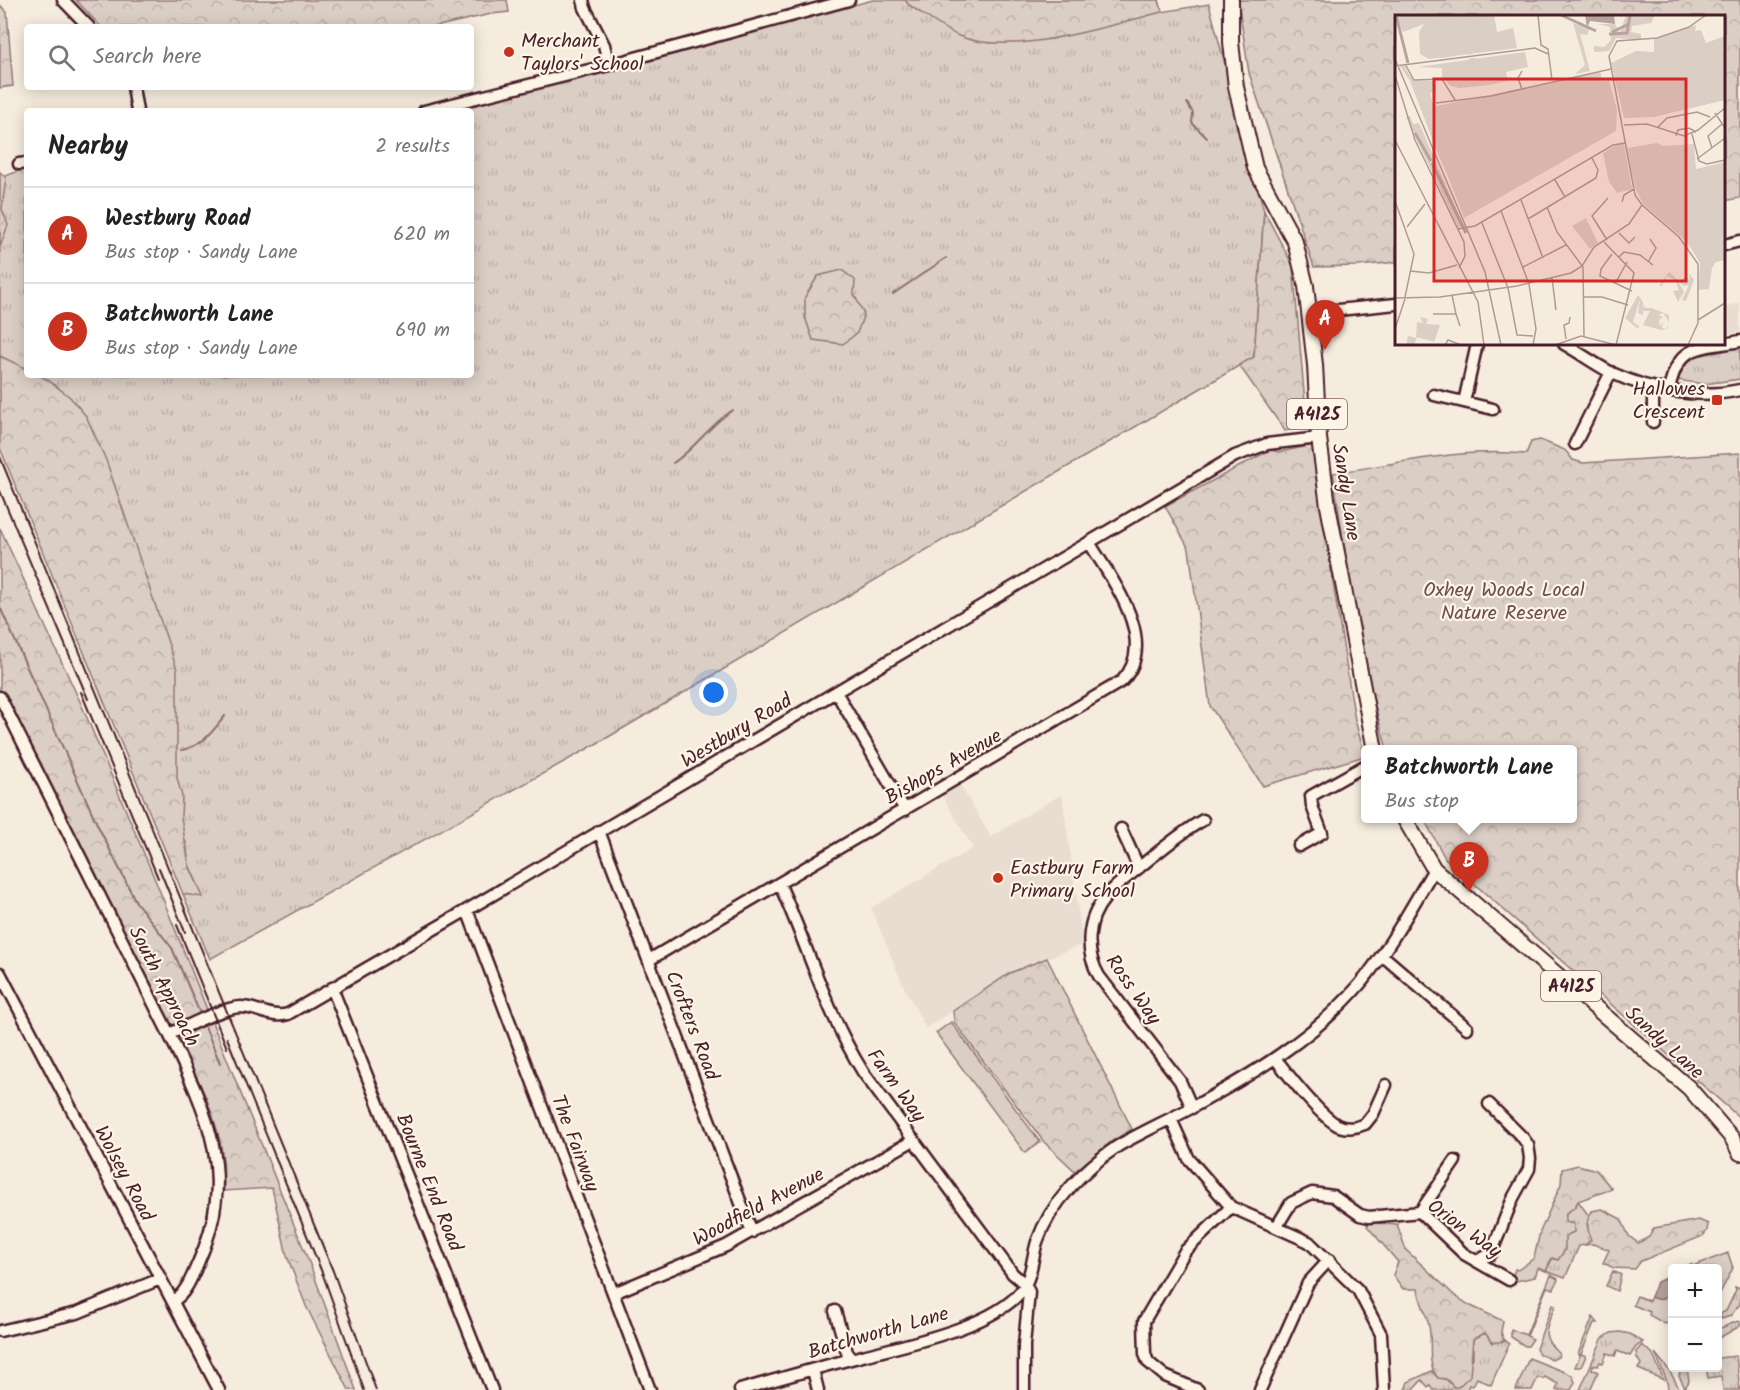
<!DOCTYPE html>
<html lang="en">
<head>
<meta charset="utf-8">
<style>
  :root { --surface:#fff; --page:#f6f6f6; --text:#222; --muted:#767676; --line:#e0e0e0; --accent:#c8321e }
  body { margin:0; font-family:Kalam,sans-serif; background:var(--page); color:var(--text) }
  .controls { position:absolute; right:18px; bottom:18px; display:grid; overflow:hidden; border-radius:6px; box-shadow:0 3px 15px #0003 }
  .controls button { width:54px; height:54px; display:grid; place-items:center; padding:0; border:0; border-bottom:2px solid var(--line); background:var(--surface); color:var(--text); font:30px sans-serif }
  .you { position:absolute; left:714px; top:693px; width:21px; height:21px; margin:-15px; border:4px solid #fff; border-radius:50%; background:#1a73e8; box-shadow:0 0 0 9px #1a73e833 }
  .badge { display:grid; place-items:center; width:39px; height:39px; border-radius:50%; background:var(--accent); color:#fff; font-size:20px; font-weight:700 }
  .pin { position:absolute; translate:-50% -50px; filter:drop-shadow(0 2px 3px #0008) }
  .pin::after { content:''; position:absolute; top:32px; width:21px; height:18px; background:inherit; clip-path:polygon(0 0,100% 0,50% 100%) }
  .popup { position:absolute; left:1361px; top:745px; width:216px; height:78px; box-sizing:border-box; display:grid; place-content:center; border-radius:6px; background:var(--surface); filter:drop-shadow(0 2px 4px #0005); font-size:20px; white-space:nowrap; color:var(--muted) }
  .popup b { font-size:22px; color:var(--text) }
  .popup::after { content:''; position:absolute; left:50%; top:100%; margin-left:-12px; border:12px solid transparent; border-top-color:var(--surface) }
  .list { margin:0; padding:0; list-style:none }
  h2 { display:flex; justify-content:space-between; align-items:center; height:78px; margin:0; padding:0 24px; font-size:26px }
  h2 small { font-size:20px; font-weight:400; color:var(--muted) }
  .list li { display:grid; grid-template-columns:39px 1fr auto; gap:18px; align-items:center; box-sizing:border-box; height:96px; padding:0 24px; border-top:2px solid var(--line) }
  .list b { display:block; font-size:22px; white-space:nowrap }
  .list p { margin:0; font-size:20px; white-space:nowrap; color:var(--muted) }
  .list em { font-size:20px; font-style:normal; color:var(--muted) }
  .icon { flex:none; width:33px; height:33px; fill:none; stroke:currentColor; stroke-width:2; stroke-linecap:round; stroke-linejoin:round }
  .map { position:relative; flex:none; width:1740px; height:1390px; overflow:hidden }
  .search { position:absolute; background:var(--surface); box-shadow:0 3px 15px #0003; left:24px; top:24px; width:450px; height:66px; display:flex; align-items:center; gap:15px; box-sizing:border-box; padding:0 21px; border-radius:6px; color:var(--muted); font-size:22px }
  .panel { position:absolute; background:var(--surface); box-shadow:0 3px 15px #0003; left:24px; top:108px; width:450px; height:270px; border-radius:6px }
  .map>svg:first-child { display:block }
</style>
</head>
<body>
<div class="map">
<svg width="1740" height="1390" viewBox="0 0 1740 1390">
  <defs>
    <pattern id="grass-tufts" width="24" height="20" patternUnits="userSpaceOnUse" patternTransform="scale(1.5)"><rect width="24" height="20" fill="#dbcec4"/><path d="M3 7l-1-3M5 7V3M7 7l1-3M15 17l-1-3M17 17v-4M19 17l1-3" fill="none" stroke="#bdb0a9"/></pattern>
    <pattern id="forest-crowns" width="20" height="18" patternUnits="userSpaceOnUse" patternTransform="scale(1.5)"><rect width="20" height="18" fill="#dbcec4"/><path d="M2 6a3 3 0 1 1 6 0M12 15a3 3 0 1 1 6 0" fill="none" stroke="#bdb0a9"/></pattern>
  </defs>
  <rect width="100%" height="100%" fill="#f5ecde"/>
  <filter id="ink" filterUnits="userSpaceOnUse"><feTurbulence type="fractalNoise" baseFrequency=".0167" numOctaves="2"/><feDisplacementMap in="SourceGraphic" scale="12" xChannelSelector="R" yChannelSelector="G"/><feConvolveMatrix kernelMatrix="1 2 1 2 8 2 1 2 1" color-interpolation-filters="sRGB"/></filter>
  <g filter="url(#ink)">
    <path fill="#e8ddd0" d="M1740,303V332L1724,335V307Z
      M960,785L991,837L1062,794L1083,944L1010,973L926,1028L904,987L871,908L973,848L942,795Z"/>
    <path fill="url(#grass-tufts)" stroke="#927678" stroke-width="1.5" d="M873,0H1159L1162,12L1209,4L1264,211L1254,357L605,739L210,959L183,894L198,885L189,865L186,843L161,778L0,406V178L27,168V375H471V111H445Z
      M1740,348V379L1704,384L1676,380L1680,367L1693,355L1696,356Z
      M1578,1201L1589,1216L1587,1224L1591,1240L1585,1245L1579,1246L1565,1278L1546,1271L1571,1223L1565,1222L1566,1213L1575,1207Z
      M1728,1253L1733,1268L1718,1297V1268H1678L1691,1264L1693,1266Z
      M1613,1271L1621,1275L1617,1291L1606,1286Z
      M1551,1275L1558,1279L1554,1289L1547,1287L1527,1336L1533,1339L1528,1346H1525L1511,1337V1329L1526,1335Z
      M1735,1287L1740,1289V1304L1730,1316L1722,1319L1720,1314L1726,1311L1736,1290Z
      M1672,1293V1321L1665,1324L1649,1315L1650,1312L1633,1305L1637,1296L1649,1301L1651,1297C1662,1301 1664,1299 1672,1293Z
      M1552,1305L1555,1306C1546,1328 1539,1336 1559,1353L1558,1357L1552,1360L1539,1354L1536,1349Z
      M1593,1317L1598,1323H1594L1581,1354L1586,1356L1581,1367H1575L1580,1355L1578,1354Z
      M1738,1321L1740,1322V1326L1719,1338L1718,1329Z
      M1620,1332L1630,1334L1643,1342L1636,1347L1630,1356L1617,1351L1615,1356L1607,1353L1603,1363L1600,1362L1598,1366L1593,1365L1592,1369L1598,1372L1590,1390H1580L1602,1339L1611,1333Z
      M1485,1333L1504,1341L1503,1338L1509,1344L1491,1385L1477,1378L1473,1386L1469,1385L1467,1390H1433L1430,1385L1428,1387L1422,1380L1413,1390H1405L1408,1382L1432,1371L1438,1378L1446,1379L1454,1387L1473,1358V1339Z
      M1642,1345L1652,1353L1664,1380L1638,1369L1641,1364L1637,1358L1636,1352Z
      M1655,1353L1669,1370L1680,1390H1668L1667,1381Z
      M1736,1356L1740,1390H1723L1721,1376L1708,1378L1706,1368H1718V1358Z
      M1529,1358L1572,1375L1575,1382L1571,1390H1556L1558,1384L1545,1377L1543,1379L1538,1377L1532,1390H1516Z
      M1684,1368H1687L1689,1381L1685,1388L1679,1376L1680,1371Z"/>
    <path fill="url(#forest-crowns)" stroke="#927678" stroke-width="1.5" d="M76,0H507L509,12L491,14L434,27H101Z
      M905,0H1159L1162,12C1110,25 1010,58 959,36C942,29 925,15 909,5Z
      M1238,0H1740V198L1724,201V16H1396V262L1358,266L1314,267L1249,73Z
      M0,5L7,12L13,86L0,88Z
      M0,172L6,178L2,209L8,225L0,247Z
      M1264,211L1293,266L1307,426L1285,431L1239,365L1254,357Z
      M842,270L855,280L854,294L864,314L857,333L843,344L813,340L805,317V297L818,276Z
      M0,356L27,369V375H39L48,380L70,397L86,416L106,460L177,669V778L182,796L181,817L189,865L203,897L183,894L0,448Z
      M1540,440L1565,450L1573,460L1583,463L1740,453V1118L1445,858L1424,819L1573,818V750L1387,749C1360,659 1347,566 1333,473C1396,464 1463,447 1526,454L1531,442Z
      M1313,445L1316,476L1355,720L1365,756L1263,786L1210,706L1189,549L1165,506L1270,450L1280,452Z
      M0,528L82,706L161,894L208,1012L182,1026L169,1024L0,690Z
      M1047,958L1132,1129L1112,1141L1075,1171L1044,1142L954,1022L953,1011L1010,973Z
      M212,1022L311,1267L356,1390H349L306,1306L287,1256L272,1188L224,1191C224,1181 224,1170 223,1159C218,1118 198,1077 179,1042L184,1033Z
      M1578,1165L1596,1170L1612,1189L1578,1201L1575,1207L1566,1213L1565,1222L1574,1224V1232L1565,1236V1250L1558,1260L1552,1258L1546,1271L1538,1268L1535,1277L1516,1281L1512,1279L1515,1269L1518,1270L1534,1258L1540,1232L1561,1184L1562,1169Z
      M1602,1209L1621,1219L1629,1236L1638,1243L1649,1237L1654,1228L1699,1220L1708,1224L1707,1231L1703,1236L1641,1261L1635,1269L1614,1268L1603,1263L1609,1250L1593,1244L1585,1245L1591,1240C1587,1229 1586,1221 1592,1211Z
      M1369,1223L1397,1224L1406,1250L1454,1295L1469,1305L1503,1321L1501,1332L1504,1341L1493,1343L1485,1333L1473,1339L1470,1376L1458,1387H1454L1446,1379L1438,1378C1425,1363 1434,1340 1428,1322C1425,1309 1420,1303 1418,1289H1403L1393,1275L1398,1262L1367,1226Z"/>
    <path fill="#dbcec4" stroke="#927678" stroke-width="1.5" d="M951,1022L1040,1142L1025,1153L936,1033Z"/>
    <path fill="#b8a39e" stroke="#8c6e70" stroke-width="1.5" d="M1672,1275V1293C1665,1298 1661,1302 1651,1297L1657,1282Z"/>
    <g fill="none" stroke-linecap="round" stroke-linejoin="round">
      <path stroke="#8c6e70" stroke-width="2" d="M1187,103L1193,113L1192,123L1207,138
        M893,294L946,258
        M673,463C695,449 710,424 733,410
        M0,607L98,826L136,902L172,948L201,1016
        M181,750C202,747 212,732 225,716
        M203,1022L220,1063"/>
      <g stroke="#4a1f2b" stroke-width="15">
        <path id="minor" d="M63,0L89,27
          M583,0L585,8L604,45L609,65
          M133,87L137,111
          M424,111L609,65L849,0
          M19,164L27,163
          M1724,245L1740,241
          M1309,313L1396,304
          M1564,344C1580,353 1596,365 1612,373C1651,391 1698,399 1740,390
          M1669,390C1678,343 1699,349 1740,341
          M1434,395L1493,409
          M1464,402L1477,344
          M1653,422V399L1656,388
          M1575,444L1611,372
          M836,692L905,810
          M0,697L169,1034C208,1115 238,1175 198,1263C192,1276 186,1294 173,1301
          M1121,829L1139,868
          M599,831L752,1232
          M1299,846L1322,833L1312,806L1311,796L1366,765
          M779,883C808,946 826,1013 863,1072L1013,1274L1025,1284L1029,1292L1024,1345V1390
          M467,910L650,1390
          M1382,955L1467,1028
          M649,960L1122,681C1160,641 1111,579 1089,542
          M0,973L219,1390
          M332,988L492,1390
          M169,1034C189,1026 220,1008 241,1007C257,1007 272,1019 288,1014L467,910L1235,456L1267,444L1319,438
          M1275,1058C1289,1076 1318,1114 1337,1125C1345,1129 1356,1128 1365,1124L1373,1114L1386,1085
          M1192,1108L1180,1081L1099,976C1085,952 1086,920 1105,898C1116,884 1133,873 1147,861C1165,847 1182,832 1203,820
          M1171,1119L1189,1159L1231,1207L1309,1242L1358,1290L1381,1334L1384,1390
          M1420,1212L1455,1161
          M1277,1226L1291,1203L1312,1193L1333,1196L1360,1215L1369,1217L1420,1212L1464,1254L1509,1280
          M1476,1261L1491,1254L1513,1198L1529,1169L1530,1158L1528,1145L1523,1138L1489,1104
          M614,1293L726,1246L914,1140
          M835,1311L849,1359
          M0,1331L77,1313L160,1279
          M813,1370L818,1390
          M740,1390C778,1379 816,1368 855,1358C899,1346 994,1328 1022,1290C1032,1276 1032,1258 1037,1242C1050,1203 1085,1168 1118,1146C1142,1132 1167,1121 1191,1108C1252,1075 1315,1037 1360,984C1389,949 1411,908 1434,869
          M1198,1390L1165,1376L1148,1362L1145,1354L1144,1321L1185,1251L1231,1207
          M1260,1390L1308,1283L1329,1260"/>
      </g>
      <g stroke="#4a1f2b" stroke-width="18">
        <path id="major" d="M1231,0V42L1236,87L1255,168L1295,242L1306,286L1315,365L1319,438L1328,506L1375,750
          M1404,818L1434,869L1689,1088L1732,1138L1740,1153"/>
      </g>
      <use href="#minor" stroke="#fcf5e5" stroke-width="10"/>
      <use href="#major" stroke="#fcf5e5" stroke-width="14"/>
      <path stroke="#4a1f2b" stroke-width="2" d="M0,457L333,1271L376,1390
        M0,491L88,699
        M81,692L158,878
        M159,868L185,932
        M177,925L227,1048
        M227,1038L323,1275L364,1390"/>
    </g>
  </g>
  <g fill="#c8321e" stroke="#fcf5e5" stroke-width="2">
    <circle cx="509" cy="52" r="6"/>
    <rect x="1711" y="394" width="12" height="12" rx="3"/>
    <circle cx="998" cy="878" r="6"/>
  </g>
  <g text-anchor="middle" stroke-width="4.5" stroke-linejoin="round" paint-order="stroke">
    <g fill="#fcf5e5" stroke="#7f5f63" stroke-width="1.5">
      <rect x="1287" y="399" width="60" height="30" rx="4.5"/>
      <rect x="1541" y="971" width="60" height="30" rx="4.5"/>
    </g>
    <g font-size="18" font-weight="bold" fill="#4a1f2b">
      <text x="1317" y="420">A4125</text>
      <text x="1571" y="992">A4125</text>
    </g>
    <g font-size="20" fill="#4a1f2b" stroke="#fcf5e5" text-anchor="start">
      <text x="521" y="47">Merchant<tspan x="521" dy="23">Taylors' School</tspan></text>
      <text x="1705" y="395" text-anchor="end">Hallowes<tspan x="1705" dy="23">Crescent</tspan></text>
      <text x="1010" y="874">Eastbury Farm<tspan x="1010" dy="23">Primary School</tspan></text>
    </g>
    <g font-size="20" fill="#4a1f2b" stroke="#fcf5e5">
      <text transform="translate(1347 492) rotate(81)" y="7">Sandy Lane</text>
      <text transform="translate(736 730) rotate(-31)" y="7">Westbury Road</text>
      <text transform="translate(943 766) rotate(-30)" y="7">Bishops Avenue</text>
      <text transform="translate(165 986) rotate(63)" y="7">South Approach</text>
      <text transform="translate(1134 989) rotate(55)" y="7">Ross Way</text>
      <text transform="translate(693 1025) rotate(69)" y="7">Crofters Road</text>
      <text transform="translate(1665 1042) rotate(42)" y="7">Sandy Lane</text>
      <text transform="translate(897 1085) rotate(54)" y="7">Farm Way</text>
      <text transform="translate(576 1143) rotate(69)" y="7">The Fairway</text>
      <text transform="translate(125 1173) rotate(62)" y="7">Wolsey Road</text>
      <text transform="translate(430 1182) rotate(68)" y="7">Bourne End Road</text>
      <text transform="translate(758 1206) rotate(-28)" y="7">Woodfield Avenue</text>
      <text transform="translate(1465 1228) rotate(36)" y="7">Orion Way</text>
      <text transform="translate(878 1332) rotate(-16)" y="7">Batchworth Lane</text>
    </g>
    <g font-size="20" fill="#6e4b51" stroke="#fcf5e5">
      <text x="1504" y="596">Oxhey Woods Local<tspan x="1504" dy="23">Nature Reserve</tspan></text>
    </g>
  </g>
  <g transform="translate(1395 15)">
    <rect width="330" height="330" fill="#f5ecde"/>
    <path d="M239,0H260L256,8L236,11ZM205,57L207,66L214,65L222,95L221,116L69,203L27,94ZM274,257L285,267L291,261L295,265L294,258L299,265L291,286L287,285L294,270L289,271L283,266L289,277L283,287L278,276L284,275L280,265L272,261L267,271H264ZM243,280L248,287V300L243,298L245,284L238,307L244,311L243,314L230,303ZM250,289V293H257L274,300V307L268,298L263,300L268,302L264,305L265,311L268,307L267,313L272,314V307L273,313L271,314L266,315L248,310L255,296H247Z" fill="#dbcec4"/>
    <path d="M0,0H99L102,17L118,13L122,33L34,44L25,39L24,17L29,9L8,17ZM231,0H239L236,17L246,19V25L221,23L214,36L199,37V31L209,32L216,25L215,12L203,9H220L225,18ZM178,8L195,13L192,20L185,19L195,56L180,59L190,50ZM301,10L300,16L306,15L311,28L330,21V85L259,102L229,103L216,48L241,36L259,37V24ZM130,37L133,52L111,57L113,66L94,70L65,73L56,71L47,62V53L23,52ZM5,51H9L18,65L40,66L41,77L35,78L40,97L36,116L49,122L54,131L64,161L68,194L43,139L15,66ZM205,57L207,66L190,70L171,65ZM15,101L18,109L24,108L69,211L63,213L11,102ZM262,128L268,131L299,129L301,154L330,147V245L321,247L317,253L314,274L303,275L305,248L292,227L248,189L240,173L232,133ZM223,129H229L237,174L222,178L214,167L208,138ZM191,203L203,228L195,234L177,211ZM25,302L33,304L31,309L45,310L39,327L22,322L19,330H11L13,321L21,323L22,307L28,308Z" fill="#dbcec4"/>
    <path d="M78,0L82,22L95,18L100,29L73,40L67,1ZM34 16a11 11 0 1 1 22 0a11 11 0 1 1-22 0ZM58,25L60,41L46,43L44,28ZM70 51a8 8 0 1 1 16 0a8 8 0 1 1-16 0Z" fill="#dbcec4"/>
    <path d="M190,0H219L220,9L195,6L192,13Z" fill="#b8a39e"/>
    <path fill="none" stroke="#b8a39e" stroke-width="3" d="M1,0L13,48M166,0L201,16M217,17L234,9M214,19L232,18L235,0M20,118L36,146M37,148L71,218"/>
    <path fill="none" stroke="#b19a96" stroke-width="1.5" d="M143,0L146,30L153,34L157,65M0,44L90,257L106,330M10,49L19,65L47,64L60,85M0,51L140,33L153,39M0,60L20,125L69,227L70,241L64,253M127,74L123,63L127,56M41,88L96,81L216,54M320,98L330,113M229,110L252,109L289,121L303,115L330,93M263,112L272,103L302,97L315,102M297,119L304,146L312,149L330,145M281,121L283,115L294,113L301,117M0,125L83,287L89,330M317,133L313,121L327,109M302,144L330,123M160,165L170,182M126,185L148,243M0,186L19,239L10,282M227,187L229,180L239,174M152,192L162,217L188,252L189,321M106,196L134,269M133,204L201,163L203,155L197,143M87,208L113,273L122,320L138,321M12,212L30,189M63,214L80,211L218,130L230,128M224,218L234,228L240,222M212,225L197,201L213,183M209,227L239,258L221,330M217,239L206,254L205,261L237,276M224,242L229,237L245,240L258,250M253,247L261,233L255,224M128,252L171,230M15,256L34,258L62,250M157,263L161,295L160,290M134,269L141,314L138,330M220,269L232,247M57,280L61,299M188,282H207L233,290M0,283L45,282L122,271L176,258L187,251L199,232L234,209L247,190M38,299H61L65,311M303,305L330,288M0,314L10,284M171,324L169,310L174,308L175,302M50,330L53,325L66,330M160,330L186,321L221,330M293,330L303,308V249L284,222L247,190L240,180L214,41L222,26L262,23L294,12L311,0"/>
    <path fill="#d62828" fill-opacity="0.15" stroke="#d62828" stroke-width="3" d="M39,64H291V266H39Z"/>
    <rect width="330" height="330" fill="none" stroke="#4a1f2b" stroke-width="3"/>
  </g>
</svg>
<div class="controls">
<button>+</button>
<button>−</button>
</div>
<div class="you"></div>
<div class="pin badge" style="left:1325px;top:350px">A</div>
<div class="pin badge" style="left:1469px;top:892px">B</div>
<div class="popup"><b>Batchworth Lane</b>Bus stop</div>
<div class="search"><svg class="icon" aria-label="search" viewBox="0 0 24 24"><circle cx="10" cy="10" r="6"/><path d="M15 15l6 6"/></svg>Search here</div>
<section class="panel">
<h2>Nearby<small>2 results</small></h2>
<ul class="list">
<li><span class="badge">A</span><div><b>Westbury Road</b><p>Bus stop · Sandy Lane</p></div><em>620 m</em></li>
<li><span class="badge">B</span><div><b>Batchworth Lane</b><p>Bus stop · Sandy Lane</p></div><em>690 m</em></li>
</ul>
</section>
</div>
</body>
</html>
